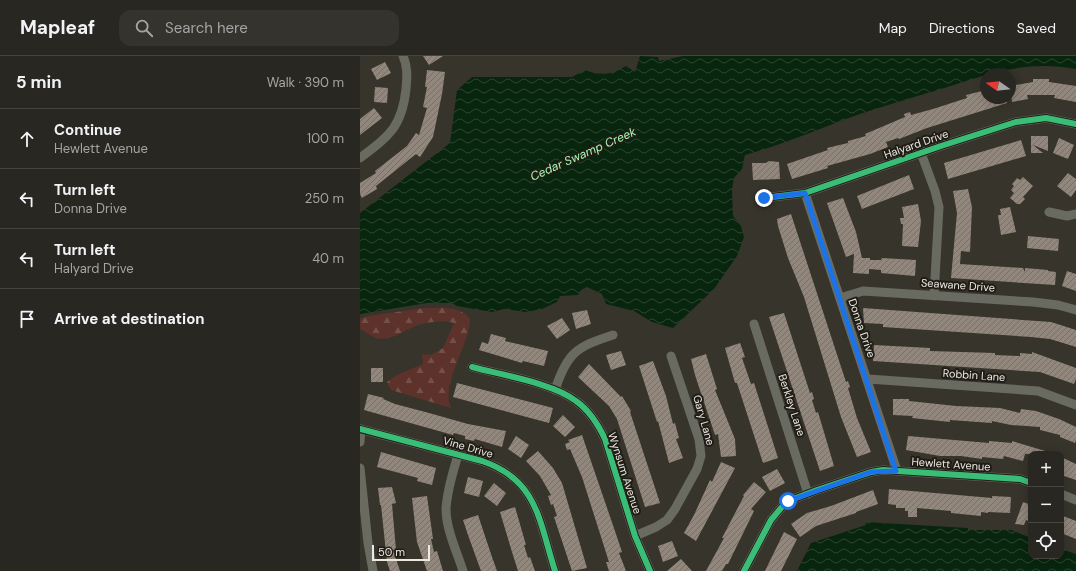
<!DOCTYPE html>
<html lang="en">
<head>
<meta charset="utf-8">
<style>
  :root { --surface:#292721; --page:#35332e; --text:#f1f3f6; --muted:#a5a5a5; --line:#45443f }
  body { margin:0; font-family:"DM Sans",sans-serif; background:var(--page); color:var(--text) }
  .controls { position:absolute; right:12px; bottom:12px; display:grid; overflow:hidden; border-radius:8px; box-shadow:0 2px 10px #0003 }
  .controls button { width:36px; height:36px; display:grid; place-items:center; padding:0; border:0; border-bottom:1px solid var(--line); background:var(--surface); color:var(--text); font:20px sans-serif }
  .compass { position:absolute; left:620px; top:12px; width:36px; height:36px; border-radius:50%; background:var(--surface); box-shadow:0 2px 10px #0003; rotate:284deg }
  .scale { position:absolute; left:12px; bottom:10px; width:58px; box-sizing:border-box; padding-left:4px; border:2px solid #ede9e1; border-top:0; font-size:11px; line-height:14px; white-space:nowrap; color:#ede9e1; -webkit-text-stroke:3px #201d17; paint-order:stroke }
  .stop { position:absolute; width:12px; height:12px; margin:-9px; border:3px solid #1a73e8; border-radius:50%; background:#fff }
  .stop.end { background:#1a73e8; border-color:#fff; box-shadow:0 1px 4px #0008 }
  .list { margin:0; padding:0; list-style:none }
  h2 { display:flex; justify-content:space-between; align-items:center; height:52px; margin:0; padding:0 16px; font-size:17px }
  h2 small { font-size:13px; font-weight:400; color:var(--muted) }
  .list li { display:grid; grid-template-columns:26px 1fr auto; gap:12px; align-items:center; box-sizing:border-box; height:60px; padding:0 16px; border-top:1px solid var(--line) }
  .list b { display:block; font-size:15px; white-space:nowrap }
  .list p { margin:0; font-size:13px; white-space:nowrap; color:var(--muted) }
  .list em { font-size:13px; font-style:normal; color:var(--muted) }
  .icon { flex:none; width:22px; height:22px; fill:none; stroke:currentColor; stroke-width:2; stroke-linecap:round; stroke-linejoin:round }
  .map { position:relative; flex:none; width:716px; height:515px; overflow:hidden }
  header { display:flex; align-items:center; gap:24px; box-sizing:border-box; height:56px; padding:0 20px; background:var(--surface); border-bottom:1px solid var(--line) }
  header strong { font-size:19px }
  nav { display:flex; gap:22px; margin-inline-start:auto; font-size:14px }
  .search { width:280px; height:36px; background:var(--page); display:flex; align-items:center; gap:10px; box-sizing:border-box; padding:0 14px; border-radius:12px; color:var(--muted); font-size:15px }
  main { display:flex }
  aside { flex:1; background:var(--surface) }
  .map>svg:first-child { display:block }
</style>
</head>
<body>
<header>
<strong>Mapleaf</strong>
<div class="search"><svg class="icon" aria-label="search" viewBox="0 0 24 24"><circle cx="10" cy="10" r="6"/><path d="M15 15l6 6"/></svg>Search here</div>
<nav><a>Map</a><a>Directions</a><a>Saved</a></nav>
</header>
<main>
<aside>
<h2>5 min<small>Walk · 390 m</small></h2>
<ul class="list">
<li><svg class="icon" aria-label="ahead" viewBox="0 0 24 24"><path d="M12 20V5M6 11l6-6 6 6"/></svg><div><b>Continue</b><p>Hewlett Avenue</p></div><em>100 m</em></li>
<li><svg class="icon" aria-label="left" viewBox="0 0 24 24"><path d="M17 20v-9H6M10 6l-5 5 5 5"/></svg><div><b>Turn left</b><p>Donna Drive</p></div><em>250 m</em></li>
<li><svg class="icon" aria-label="left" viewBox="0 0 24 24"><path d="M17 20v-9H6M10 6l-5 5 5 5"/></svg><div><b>Turn left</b><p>Halyard Drive</p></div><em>40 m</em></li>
<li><svg class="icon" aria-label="arrive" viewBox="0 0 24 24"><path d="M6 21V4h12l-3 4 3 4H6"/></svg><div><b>Arrive at destination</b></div></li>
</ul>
</aside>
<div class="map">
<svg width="716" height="515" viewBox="0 0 716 515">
  <defs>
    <pattern id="forest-firs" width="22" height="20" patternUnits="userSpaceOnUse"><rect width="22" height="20" fill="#5d322a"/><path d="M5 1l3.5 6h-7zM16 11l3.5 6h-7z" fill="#755049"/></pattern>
    <pattern id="water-waves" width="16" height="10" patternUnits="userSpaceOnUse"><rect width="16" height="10" fill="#08250e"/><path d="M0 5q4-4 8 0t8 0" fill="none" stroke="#2c4531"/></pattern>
    <pattern id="building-hatch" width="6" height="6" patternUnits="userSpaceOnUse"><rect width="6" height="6" fill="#92877c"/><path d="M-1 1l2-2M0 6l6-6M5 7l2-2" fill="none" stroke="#787068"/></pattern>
  </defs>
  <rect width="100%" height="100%" fill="#37342c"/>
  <path fill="url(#forest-firs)" d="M65,252C80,252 100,249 110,263C110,288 80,328 91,352L31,334L27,326L37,319L63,308L62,298L71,299L83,292L94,267C81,264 63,266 51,272C40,277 30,285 16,282C10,280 5,275 0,273V263L8,260Z"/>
  <path fill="url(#water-waves)" d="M280,0L298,1L299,5L323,0H716V13C665,3 625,19 578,34C551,42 523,50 497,59C459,73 424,88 385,99L382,113L374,122L372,133L373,160L381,170L384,181L377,200L354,233L313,272L292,266L274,255L246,248L242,238L227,231L221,234L218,239L200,240L197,246L182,253L166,256L144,253L132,256L97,250L92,247H67L0,258V157L90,87L97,34L112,21H212L225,14C241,20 251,19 266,10L275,16Z
    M505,466L608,472V474H651L671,482V500H701V493L716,498V515H437L451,487L506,469Z"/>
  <path fill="url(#building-hatch)" d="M63,0H83L69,9Z
    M25,6L31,17L17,24L11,13Z
    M67,14L85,16L82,38L73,81L60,101L56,98L16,130L17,133L2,142L0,138V127L16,117L15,115L47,90L56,77L59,79L67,52L63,51L67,31H65Z
    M673,23H689V26L716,30V46L694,42L695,39H667L668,43L652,46L650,30L673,26Z
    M15,31L28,32L27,47L14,46Z
    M622,35L624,42H646L647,47L567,72L539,83L538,82L526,86L528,91L510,98L467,110L468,112L432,123L427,108L468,94L467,92L488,87V85L506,80L505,78L545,61L544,58L550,56L551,59L573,53L607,42L606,39Z
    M14,52L22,62L0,79V63Z
    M671,80H688V95L673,89L683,97H671Z
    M699,82L714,89L708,103L693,97Z
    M661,84L666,100L588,123L584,107Z
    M409,105L419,106L420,123L393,124L392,107H406Z
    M708,117L716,123V134L711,141L697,130Z
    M549,119L554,133L502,153L497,140Z
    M663,121L673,130L663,141L665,143L660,148H657L650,142L654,137L651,134L654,130L652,128L657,122L660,124Z
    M608,133L612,151L610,196L601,195L600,208L663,212L665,216V212L688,214V215L696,216L695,229L591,222L597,157L593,135Z
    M483,142L496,176L502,202H510V204H521L522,202L556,204L555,220L521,217V214L509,213V218L493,217L494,198L486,201L467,147Z
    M558,148L561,165L558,191L542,190L543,168H541L540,162H544L542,151Z
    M650,151L656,176L641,179L638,159H641L640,153Z
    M431,158L486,326L488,325L490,331L488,332L497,362L511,396L497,401L481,361L444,241L428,202L418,170L417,163Z
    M668,180L699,183L698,195L667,192Z
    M707,215L716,218V235L702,230Z
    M503,252L691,266L716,274V291L690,283L671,281L523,271V268L504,267Z
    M227,254L231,268L216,273L212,257Z
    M424,257L450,337L452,336L454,343L452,344L456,357L458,356L474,410L460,415L409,261Z
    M202,262L210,274L197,283L187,270Z
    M131,278L146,282L145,285L188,295L184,310L163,305L162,307L119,294L122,286L128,288Z
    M380,287L385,301L382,302L391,328L394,327L418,402L403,407L377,327H375L365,292Z
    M514,289L570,292V295L635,297V299L660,300V297L672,298V296L716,312V323L714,328L680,316L513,305Z
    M261,295L266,309L251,314L246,299Z
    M346,298L357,333L355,334L375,383L376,400L361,401L358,378L355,379L335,319L331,303Z
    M293,305L306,340L313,368L315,367L319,382L316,383L323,402L309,407L298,365L297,366L279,310Z
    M229,308L261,341L262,340L271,355L270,356L300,447L285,451L257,363L249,350L218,321Z
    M11,312H23V326H11Z
    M97,327L193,352L189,367L93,341Z
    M8,338L24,342L23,343L35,348L69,357L108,368L146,375L142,391L115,383L114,385L105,383V380L94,377L93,379L4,354Z
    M533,343H549V345L596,350L640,352L660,357L661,353L676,355L699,363L716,371V384L715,387L700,381V379L680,374V371L651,369L632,365V367L590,364V366L552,362L553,360L533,359Z
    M203,359L215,371L205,381L193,370Z
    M222,379L257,481L262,496L259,497L266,515H249L246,506H249L222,421L210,393L207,394L205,388L210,386L208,384Z
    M156,380L169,389L161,402L148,393Z
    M548,380L629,387V385L652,387V385L692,397L665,398L663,405L644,400L643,403L622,401V403L601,400H580L546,394Z
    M178,395L193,412L202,427L227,512L212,515L194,461L197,460L193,448L191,449L188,440L191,439L180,420L166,405Z
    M21,396L76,412L72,429L57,425L58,422L17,411Z
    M701,401L716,408V424L701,419Z
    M361,406L375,412L336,485L324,477L334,459L350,424L352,426Z
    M417,413L425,427L410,435L402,421Z
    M108,421L123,425L119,441L104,437Z
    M394,426L406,436L391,453L394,455L368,508H366L362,515H346L364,482H362L384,440L383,439Z
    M134,427L146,437L137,450L124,440Z
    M32,431L36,447L32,448L36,494H33L40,515H30L27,506L21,449H20L18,432Z
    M529,433L632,442V440L651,441L650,457L628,456V457L621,456V460L591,457V455L557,452V461H548V455H545V452H536V449L528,448Z
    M513,434L518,448L496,456V457L456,470L440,481L431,468L447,457L471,450Z
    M67,440L73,483H71L74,496L77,495L83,515H67L57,486L52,442Z
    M663,446L671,449V466L666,464L664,469L655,468Z
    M155,451L166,489H164L168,502L170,501L175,515H158L152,496L140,456Z
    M118,459L132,501L137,515H121L108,479L103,464Z
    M703,460L716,465V483L701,477Z
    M424,476L437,483L421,515H405Z
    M312,485L318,500L303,506L298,490Z
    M321,503L332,515H307Z"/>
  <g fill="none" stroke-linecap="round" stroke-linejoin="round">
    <path stroke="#696b61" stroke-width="9" d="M561,97L575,135L579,151L574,240
      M0,102C29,80 42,71 46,33C47,21 48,11 43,0
      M445,137L537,415
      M404,142L445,137L581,90L656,66L686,62L716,68
      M689,156L707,160L716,158
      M480,242L503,235L673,246L698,249L716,254
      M394,268L448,438
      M112,311C141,319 193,327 216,345C230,355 238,368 245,383L275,480L290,515
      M508,323L678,335L716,349
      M195,334C207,297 216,291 253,279
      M0,373L122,405C178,424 179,465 195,515
      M0,386L1,373
      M98,399C93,416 87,434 86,453C86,473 97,496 103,515
      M0,412L8,487L13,515
      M701,438L716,444
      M275,480L296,471L307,464L315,453L337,413L341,400L339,383L311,300
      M384,515L411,464L421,452L428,445L457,434L511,416L523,414L660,423L671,427"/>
    <g stroke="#201d17" stroke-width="8">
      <path id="cycleway" d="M404,142L445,137L581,90L656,66L686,62L716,68
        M112,311C141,319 193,327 216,345C230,355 238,368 245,383L275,480L290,515
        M0,373L122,405C178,424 179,465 195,515
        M384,515L411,464L421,452L428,445L457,434L511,416L523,414L660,423L671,427"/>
    </g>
    <use href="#cycleway" stroke="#3abd76" stroke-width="6"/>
  </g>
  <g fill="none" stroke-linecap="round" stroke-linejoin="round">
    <path stroke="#1a73e8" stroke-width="5" d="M404,142L445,137L536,415L511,416L428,445"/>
  </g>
  <g text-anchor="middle" stroke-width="4" stroke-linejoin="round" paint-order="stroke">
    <g font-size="11" fill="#ede9e1" stroke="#201d17">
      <text transform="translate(556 88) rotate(-19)" y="4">Halyard Drive</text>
      <text transform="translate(598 229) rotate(4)" y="4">Seawane Drive</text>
      <text transform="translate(502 272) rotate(71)" y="4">Donna Drive</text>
      <text transform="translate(614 319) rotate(4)" y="4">Robbin Lane</text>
      <text transform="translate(432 349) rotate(72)" y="4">Berkley Lane</text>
      <text transform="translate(344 364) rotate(74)" y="4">Gary Lane</text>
      <text transform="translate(108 391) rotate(16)" y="4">Vine Drive</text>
      <text transform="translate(591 408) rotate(4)" y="4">Hewlett Avenue</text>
      <text transform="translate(265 417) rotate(72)" y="4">Wynsum Avenue</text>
    </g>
    <g font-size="12" font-style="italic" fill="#a3fab0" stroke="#201d17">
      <text transform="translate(223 98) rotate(-24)" y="4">Cedar Swamp Creek</text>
    </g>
  </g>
</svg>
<div class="controls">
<button>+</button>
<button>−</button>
<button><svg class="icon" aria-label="locate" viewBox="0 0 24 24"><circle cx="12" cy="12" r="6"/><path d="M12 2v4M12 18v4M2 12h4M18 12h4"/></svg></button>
</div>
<svg class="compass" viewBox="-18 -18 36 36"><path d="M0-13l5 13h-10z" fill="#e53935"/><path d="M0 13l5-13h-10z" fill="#a5a5a5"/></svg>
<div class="scale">50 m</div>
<div class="stop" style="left:428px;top:445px"></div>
<div class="stop end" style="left:404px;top:142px"></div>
</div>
</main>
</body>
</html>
